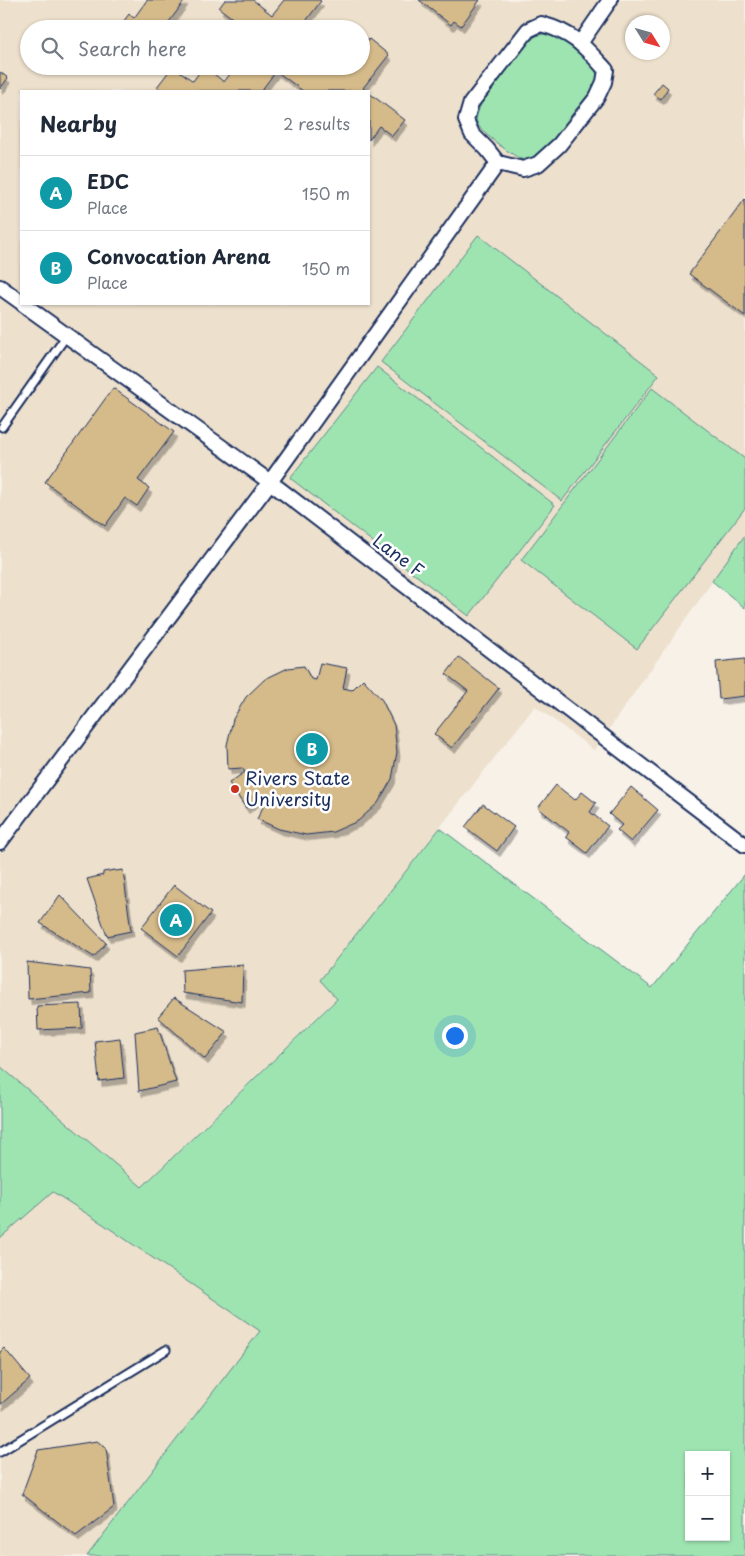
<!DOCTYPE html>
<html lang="en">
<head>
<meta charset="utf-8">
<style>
  :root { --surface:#fff; --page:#f6f6f7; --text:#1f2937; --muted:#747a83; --line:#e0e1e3; --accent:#c8321e }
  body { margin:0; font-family:"Playpen Sans",sans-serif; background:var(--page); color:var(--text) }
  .controls { position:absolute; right:15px; bottom:15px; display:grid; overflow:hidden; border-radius:0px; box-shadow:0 1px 4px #0004 }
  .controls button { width:45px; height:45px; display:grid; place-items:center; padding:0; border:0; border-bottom:1px solid var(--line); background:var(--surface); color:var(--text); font:25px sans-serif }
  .compass { position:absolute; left:625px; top:15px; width:45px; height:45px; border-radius:50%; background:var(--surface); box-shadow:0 1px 4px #0004; rotate:127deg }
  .you { position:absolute; left:454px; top:1035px; width:18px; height:18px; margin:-12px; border:4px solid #fff; border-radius:50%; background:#1a73e8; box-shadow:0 0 0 8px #1a73e833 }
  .badge { display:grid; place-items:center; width:32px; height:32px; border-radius:50%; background:var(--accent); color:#fff; font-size:16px; font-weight:700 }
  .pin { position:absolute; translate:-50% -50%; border:2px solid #fff; box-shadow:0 1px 5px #0006 }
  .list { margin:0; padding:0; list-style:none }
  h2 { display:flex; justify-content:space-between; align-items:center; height:65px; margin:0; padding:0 20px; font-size:21px }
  h2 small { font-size:16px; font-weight:400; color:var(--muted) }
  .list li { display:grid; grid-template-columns:32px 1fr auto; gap:15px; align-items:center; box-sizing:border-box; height:75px; padding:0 20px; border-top:1px solid var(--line) }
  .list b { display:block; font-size:19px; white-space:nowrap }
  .list p { margin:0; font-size:16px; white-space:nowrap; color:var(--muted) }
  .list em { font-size:16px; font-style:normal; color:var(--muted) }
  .icon { flex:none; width:28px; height:28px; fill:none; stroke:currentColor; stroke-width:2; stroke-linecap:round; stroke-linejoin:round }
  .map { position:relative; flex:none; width:745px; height:1556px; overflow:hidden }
  .search { position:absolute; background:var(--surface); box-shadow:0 1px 4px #0004; left:20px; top:20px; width:350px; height:55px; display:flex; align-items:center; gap:12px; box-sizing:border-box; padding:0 18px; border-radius:28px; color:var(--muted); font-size:19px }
  .panel { position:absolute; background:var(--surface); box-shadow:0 1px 4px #0004; left:20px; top:90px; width:350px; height:215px; border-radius:0px }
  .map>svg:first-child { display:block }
</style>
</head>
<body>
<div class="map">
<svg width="745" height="1556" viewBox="0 0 745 1556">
  <defs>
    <filter id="shadow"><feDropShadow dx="3" dy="5.5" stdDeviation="0" flood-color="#0004"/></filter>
  </defs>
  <rect width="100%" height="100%" fill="#f7f1e8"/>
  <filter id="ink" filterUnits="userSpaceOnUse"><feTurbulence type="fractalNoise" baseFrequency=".02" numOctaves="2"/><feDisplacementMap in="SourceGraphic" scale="10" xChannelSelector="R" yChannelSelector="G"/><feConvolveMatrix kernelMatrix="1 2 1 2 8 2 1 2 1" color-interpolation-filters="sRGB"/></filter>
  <g filter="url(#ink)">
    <path fill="#ede0cc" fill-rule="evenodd" d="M0,0H745V535L594,750L535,706L321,979L337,998L103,1224L261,1331L87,1556H0ZM632,22H662V52H632ZM29,29H361V66H29ZM21,91H369V304H21Z"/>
    <path fill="#9ee4b1" stroke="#5c8a88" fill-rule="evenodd" d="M543,34C544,34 551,34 551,34C560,37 596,66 597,75C598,79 595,83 594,87L542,153C537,156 531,161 524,160C515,158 480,132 477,123C475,117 479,110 481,104L528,43L536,36Z
      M478,235L659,375L562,501L381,362Z
      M377,367L555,505L469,616L290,478Z
      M652,388L745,459V508L637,649L521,560Z
      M745,535V608L712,581Z
      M440,828L652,988L745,874V1556H87L260,1331L103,1224L53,1192L0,1238V1066L142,1187L337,999L320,980ZM689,1455H726V1537H689Z"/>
    <path fill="#d5ba8a" stroke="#1b2f5e" filter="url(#shadow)" d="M147,0H185L164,29H118L129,14L134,18Z
      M225,0H253L272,15L284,0H319L321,1L300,29H235L239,23L219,8Z
      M419,0H480L461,26L454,21L451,25Z
      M369,39L389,55L363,88L367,91H303L276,71L261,91H163L157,87L173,66L193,81L204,66L224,82L236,66H334L343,73L348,66H361V49Z
      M0,72L8,78L0,89Z
      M662,83L668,88L661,99L653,94Z
      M369,93L405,120L392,136L379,126L369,140Z
      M745,199V316L689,274Z
      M113,388L174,432L138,480L149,488L137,506L125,498L105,526L45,482Z
      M459,657L499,688L452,748L434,734L468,691L446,674Z
      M745,659V696L719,699L716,662Z
      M320,663L347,668L343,688L352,690L363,679L382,700L394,725L397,752L392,779L378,803L358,821L333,832L306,835L279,829L257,819L265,803L261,797L246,808L229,783L245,772L242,768L228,769L227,745L233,719L246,697L265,679L288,668L304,666L311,679L316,680Z
      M556,785L575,800L582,792L596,803L590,812L608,826L587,853L566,837L569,832L538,808Z
      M631,787L658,810L631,842L617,830L622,825L609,814Z
      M483,804L514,827L497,851L465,827Z
      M115,870L116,871L123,870L131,931L107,936L87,879L103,875V872Z
      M174,885L211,913L178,956L141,928Z
      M60,895L106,943L94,957L40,923Z
      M27,962L90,970L91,993L28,999Z
      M243,965L242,1002L183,993L182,970Z
      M174,998L227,1032L205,1059L158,1017Z
      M81,1004L82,1028L38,1030L37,1006Z
      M158,1027L176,1082L139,1091L135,1032Z
      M120,1038L124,1078L99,1081L95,1041Z
      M4,1348L30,1379L0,1405V1352Z
      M97,1441L106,1448L114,1507L76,1536L22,1494L38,1450Z"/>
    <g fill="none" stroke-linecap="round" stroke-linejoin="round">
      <g stroke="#1b2f5e" stroke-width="11">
        <path id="lane" d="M2,427L67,335
          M0,1452L166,1350"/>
      </g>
      <g stroke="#1b2f5e" stroke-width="18">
        <path id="street" d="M541,24C574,33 584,46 606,70L604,82L597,97L559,145L538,164L523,169L498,163L487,149L472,134L466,120L471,103L528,30Z
          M581,42L610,0
          M0,287L21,302
          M23,304L270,482L745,845
          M0,842L270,482L498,163"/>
      </g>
      <use href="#lane" stroke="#fff" stroke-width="7"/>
      <use href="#street" stroke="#fff" stroke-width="14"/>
    </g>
  </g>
  <circle fill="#c8321e" stroke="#fff" stroke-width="2" cx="235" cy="789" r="5"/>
  <g text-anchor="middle" stroke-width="5" stroke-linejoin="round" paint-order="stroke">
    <g font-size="18" fill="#1b2f5e" stroke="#fff">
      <text transform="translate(398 556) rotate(37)" y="6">Lane F</text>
    </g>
    <g font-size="18" fill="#1b2f5e" stroke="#fff" text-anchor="start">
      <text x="245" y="785">Rivers State<tspan x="245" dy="21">University</tspan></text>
    </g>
  </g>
</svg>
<div class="controls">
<button>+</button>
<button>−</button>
</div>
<svg class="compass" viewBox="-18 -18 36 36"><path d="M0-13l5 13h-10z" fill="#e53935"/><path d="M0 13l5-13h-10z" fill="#747a83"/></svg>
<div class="you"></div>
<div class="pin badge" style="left:176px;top:920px;background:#0f9aa8">A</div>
<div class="pin badge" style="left:312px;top:749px;background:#0f9aa8">B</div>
<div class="search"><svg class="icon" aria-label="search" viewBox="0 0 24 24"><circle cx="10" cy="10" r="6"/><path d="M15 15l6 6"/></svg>Search here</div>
<section class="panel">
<h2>Nearby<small>2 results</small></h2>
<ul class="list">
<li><span class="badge" style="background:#0f9aa8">A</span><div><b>EDC</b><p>Place</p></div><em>150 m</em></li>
<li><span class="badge" style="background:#0f9aa8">B</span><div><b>Convocation Arena</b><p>Place</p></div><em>150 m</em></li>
</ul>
</section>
</div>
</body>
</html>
